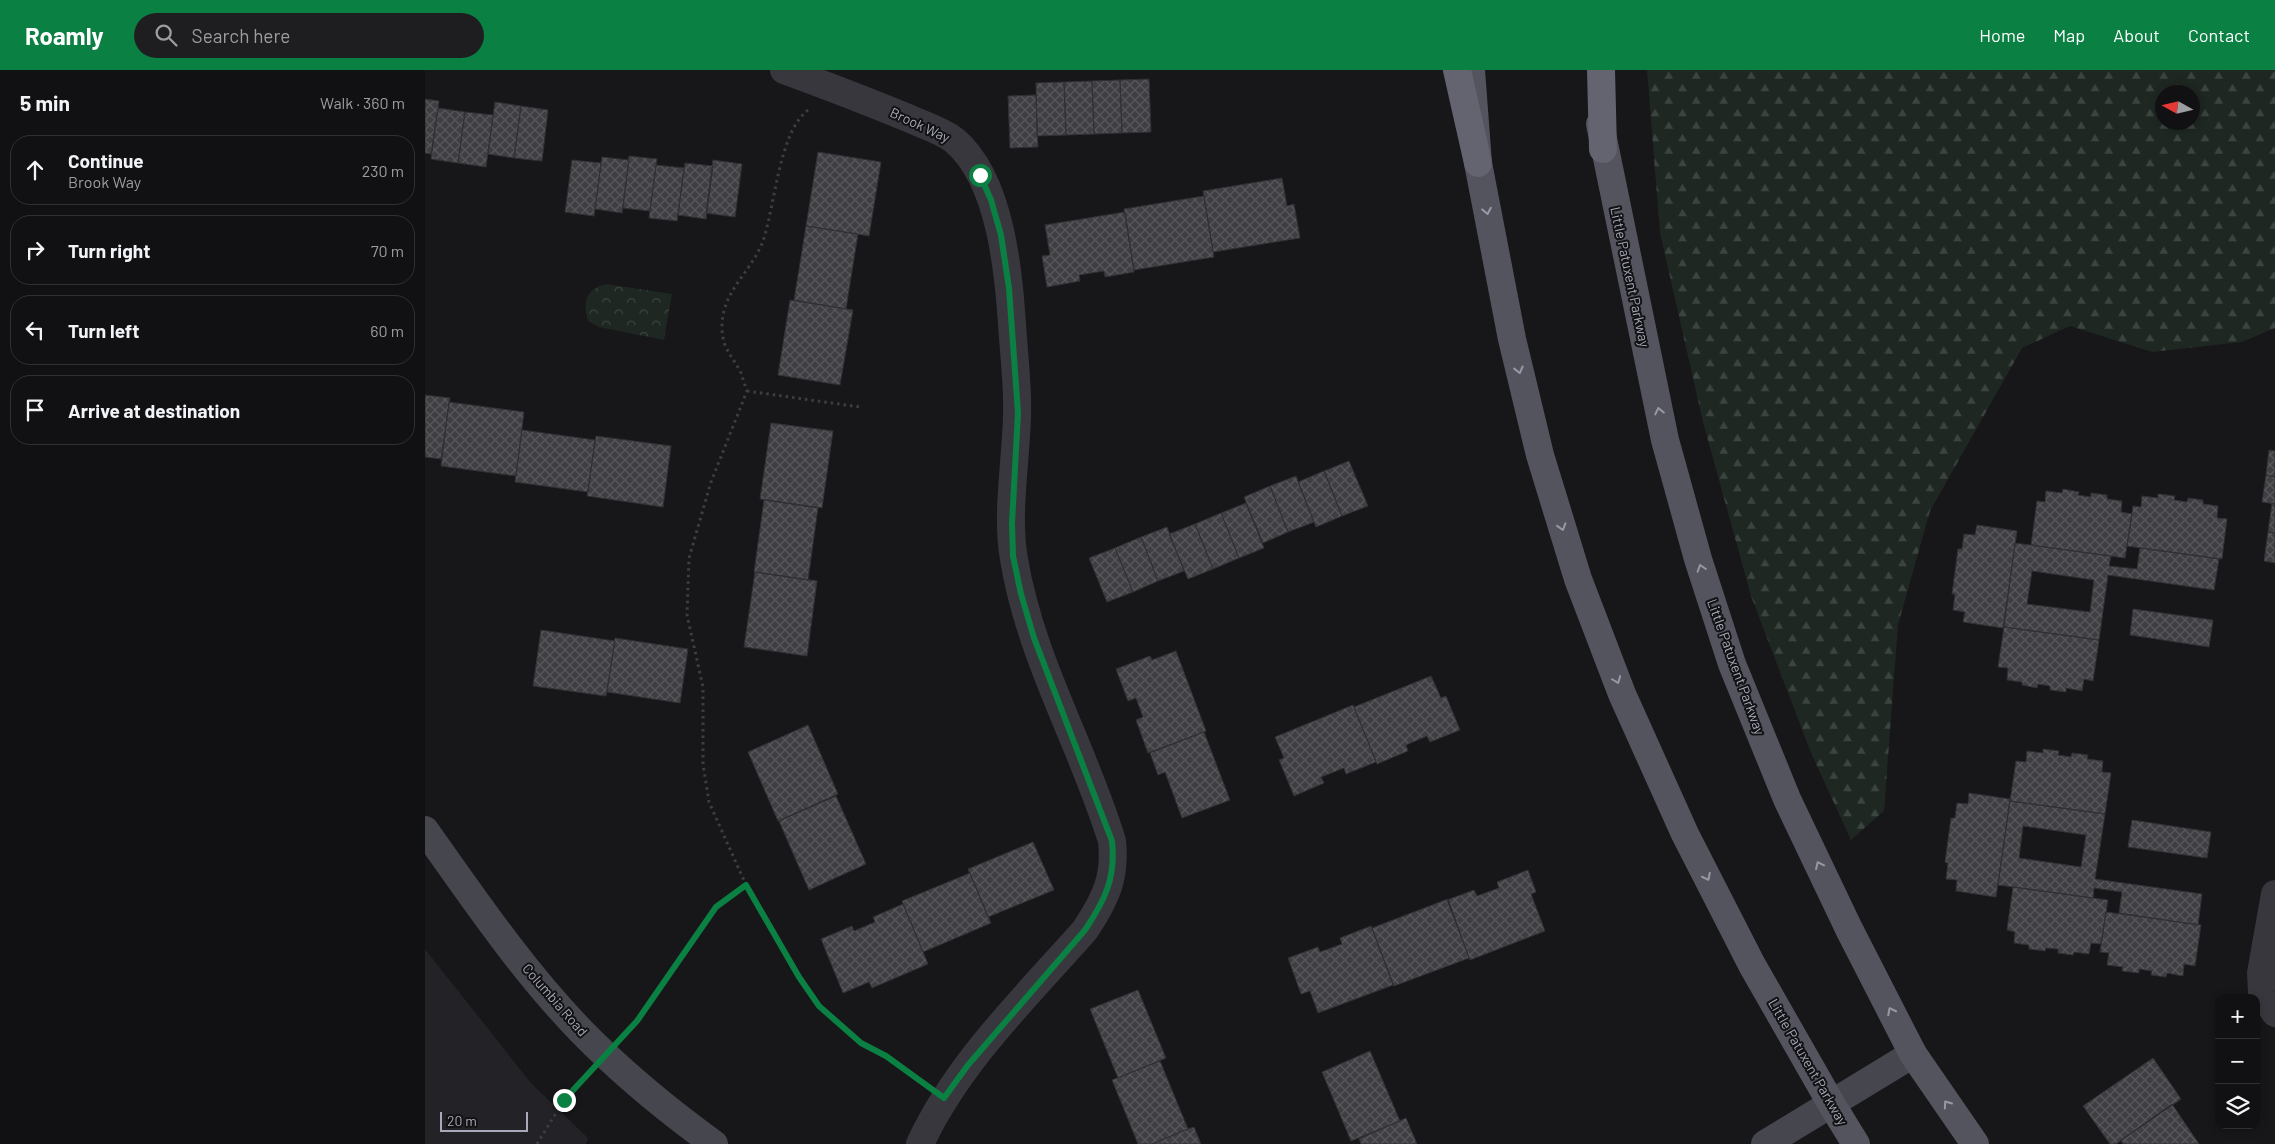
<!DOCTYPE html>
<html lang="en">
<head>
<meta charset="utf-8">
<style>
  :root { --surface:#111013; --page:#1e1e21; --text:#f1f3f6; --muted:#9c9da0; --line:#303033; --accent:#0b8043 }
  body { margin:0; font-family:Barlow,sans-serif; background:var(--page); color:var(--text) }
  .controls { position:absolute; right:15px; bottom:15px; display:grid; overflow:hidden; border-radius:10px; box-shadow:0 2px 8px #0003 }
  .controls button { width:45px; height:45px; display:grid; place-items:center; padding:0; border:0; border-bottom:1px solid var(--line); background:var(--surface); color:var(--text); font:25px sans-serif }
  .compass { position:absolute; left:1730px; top:15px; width:45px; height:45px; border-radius:50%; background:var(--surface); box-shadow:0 2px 8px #0003; rotate:278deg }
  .scale { position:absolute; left:15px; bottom:12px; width:88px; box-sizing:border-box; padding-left:5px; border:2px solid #a8aab9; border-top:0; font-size:14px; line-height:18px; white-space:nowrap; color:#a8aab9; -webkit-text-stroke:4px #121114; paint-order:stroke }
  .stop { position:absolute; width:15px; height:15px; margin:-11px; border:4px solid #0b8043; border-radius:50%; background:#fff }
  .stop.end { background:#0b8043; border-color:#fff; box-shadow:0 1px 5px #0008 }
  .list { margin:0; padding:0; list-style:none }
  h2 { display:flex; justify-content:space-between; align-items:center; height:65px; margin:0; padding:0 20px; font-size:21px }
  h2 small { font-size:16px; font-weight:400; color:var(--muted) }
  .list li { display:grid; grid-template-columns:32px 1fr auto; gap:15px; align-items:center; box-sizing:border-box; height:70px; margin:0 10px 10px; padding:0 10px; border:1px solid var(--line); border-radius:20px }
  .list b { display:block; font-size:19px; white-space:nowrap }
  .list p { margin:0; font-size:16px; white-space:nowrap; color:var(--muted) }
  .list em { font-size:16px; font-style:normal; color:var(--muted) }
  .icon { flex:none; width:28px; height:28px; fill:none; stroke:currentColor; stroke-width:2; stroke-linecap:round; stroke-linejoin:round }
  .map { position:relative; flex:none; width:1850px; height:1074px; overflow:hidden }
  header { display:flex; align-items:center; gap:30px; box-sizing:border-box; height:70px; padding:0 25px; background:var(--accent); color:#fff }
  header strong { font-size:24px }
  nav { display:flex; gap:28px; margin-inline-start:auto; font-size:18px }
  .search { width:350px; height:45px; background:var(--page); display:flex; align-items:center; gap:12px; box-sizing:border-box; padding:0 18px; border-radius:28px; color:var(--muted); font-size:19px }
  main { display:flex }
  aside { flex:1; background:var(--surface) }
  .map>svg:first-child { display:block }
</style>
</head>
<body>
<header>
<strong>Roamly</strong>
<div class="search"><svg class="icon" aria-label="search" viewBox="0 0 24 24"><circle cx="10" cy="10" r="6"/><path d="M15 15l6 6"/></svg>Search here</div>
<nav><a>Home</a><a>Map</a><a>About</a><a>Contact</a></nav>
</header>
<main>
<aside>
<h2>5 min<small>Walk · 360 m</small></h2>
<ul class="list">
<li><svg class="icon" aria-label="ahead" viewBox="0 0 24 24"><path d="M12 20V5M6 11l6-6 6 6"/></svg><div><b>Continue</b><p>Brook Way</p></div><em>230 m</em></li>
<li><svg class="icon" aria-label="right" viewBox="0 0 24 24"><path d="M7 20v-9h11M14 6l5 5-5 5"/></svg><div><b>Turn right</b></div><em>70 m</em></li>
<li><svg class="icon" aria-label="left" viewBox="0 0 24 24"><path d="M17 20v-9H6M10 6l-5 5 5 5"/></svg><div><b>Turn left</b></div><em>60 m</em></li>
<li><svg class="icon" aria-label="arrive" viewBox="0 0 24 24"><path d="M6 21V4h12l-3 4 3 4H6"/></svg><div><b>Arrive at destination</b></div></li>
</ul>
</aside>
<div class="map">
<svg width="1850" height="1074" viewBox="0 0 1850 1074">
  <defs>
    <pattern id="forest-firs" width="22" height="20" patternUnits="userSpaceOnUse" patternTransform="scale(1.25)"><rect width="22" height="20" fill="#1e2721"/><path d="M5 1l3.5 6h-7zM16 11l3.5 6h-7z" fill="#3c443f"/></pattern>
    <pattern id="park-crowns" width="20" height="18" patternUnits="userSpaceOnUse" patternTransform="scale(1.25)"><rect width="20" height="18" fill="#1e2721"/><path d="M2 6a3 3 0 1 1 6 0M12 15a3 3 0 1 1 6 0" fill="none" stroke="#3c443f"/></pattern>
    <pattern id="building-cross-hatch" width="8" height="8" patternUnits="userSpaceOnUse" patternTransform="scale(1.25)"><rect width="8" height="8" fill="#3e3e43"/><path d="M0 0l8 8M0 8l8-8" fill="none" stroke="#57575c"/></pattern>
  </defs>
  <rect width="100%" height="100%" fill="#171619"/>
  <path fill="#232226" d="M0,879L106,1013L163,1068L161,1074H0Z"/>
  <path fill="url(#forest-firs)" fill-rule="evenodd" d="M1222,0H1850V258L1817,272L1727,282L1645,256L1597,278L1505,441L1473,555L1459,741L1426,770L1386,683L1326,526L1278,352L1235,163ZM1738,22H1768V52H1738Z"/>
  <path fill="url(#park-crowns)" d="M181,214L247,224L239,270L174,257L163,251C157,232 161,219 181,214Z"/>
  <path fill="url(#building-cross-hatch)" stroke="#313035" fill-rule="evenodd" d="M724,9L726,62L697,63L695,10Z
    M695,10L697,63L669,64L667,11Z
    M667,11L669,64L641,65L639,12Z
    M639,12L641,65L612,66L611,13Z
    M611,25L613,77L585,78L583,26Z
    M0,29L14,31L6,84L0,83Z
    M70,32L96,36L89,88L63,84Z
    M96,36L123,40L117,91L89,88Z
    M13,38L40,42L33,93L6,89Z
    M40,42L68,45L61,97L33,93Z
    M393,82L456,92L444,166L381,156Z
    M204,86L232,89L225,141L198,138Z
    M177,87L204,90L197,143L170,139Z
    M147,90L176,93L169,146L140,142Z
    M288,90L317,94L310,147L281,143Z
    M260,93L288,96L281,149L253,145Z
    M231,95L259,98L252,151L224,148Z
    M857,108L862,136L869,134L875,168L788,182L778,121Z
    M779,126L789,187L709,200L699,139Z
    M700,142L709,202L680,207L679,201L654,205L655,211L622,217L617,186L625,185L620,155Z
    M381,156L433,164L421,239L369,230Z
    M365,230L428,240L415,315L353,305Z
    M0,325L25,328L16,389L0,387Z
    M24,332L99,342L91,406L16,396Z
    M346,353L408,361L397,438L335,429Z
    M97,360L170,370L163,422L90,412Z
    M171,366L246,376L238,437L162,426Z
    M1844,380L1850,381V407L1841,405Z
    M924,391L943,436L917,446L899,401Z
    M899,401L917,446L891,457L873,412Z
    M1841,405L1850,407V434L1837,432Z
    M871,406L889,452L863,462L845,416Z
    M845,416L863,462L838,473L819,427Z
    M1638,419L1654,422L1653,425L1666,427V423L1682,425V429L1697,431L1696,442L1707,444L1700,488L1606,475L1612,431L1620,432L1621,421L1637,423Z
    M1733,424L1750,426L1749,430L1762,432L1763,428L1778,430V434L1793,436L1792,448L1802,449L1797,489L1702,476L1708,436L1716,437L1717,426L1733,428Z
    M339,430L393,438L383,510L329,502Z
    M821,433L839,478L814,488L796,443Z
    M1847,433L1850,434V463L1843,462Z
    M796,443L814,488L788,499L770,454Z
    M770,454L788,499L763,509L744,464Z
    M1552,455L1592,461L1578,558L1538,552L1540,542L1528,540L1530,524H1527L1533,479H1537L1539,464L1550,465Z
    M742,457L759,501L733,511L716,467Z
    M1843,462L1850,463V493L1839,491Z
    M716,467L733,511L708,522L690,478Z
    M1590,473L1686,486L1684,496L1712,499L1715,478L1794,489L1789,520L1683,505L1674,570L1579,557ZM1607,501L1669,510L1665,542L1602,534Z
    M690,478L708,522L682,532L664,488Z
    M330,502L392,511L382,586L319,577Z
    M1708,539L1788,550L1784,577L1705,565Z
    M1579,557L1674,570L1668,611L1659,609L1657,621L1641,618V622L1625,620V616L1613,614L1612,618L1597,615V612L1582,610L1583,598L1573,597Z
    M116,560L190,571L181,626L108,616Z
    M190,568L263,579L255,633L182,622Z
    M751,581L781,661L723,683L711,650L718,647L711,628L703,631L691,599L725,586L727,590Z
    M1006,606L1016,628L1021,626L1035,660L1005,672L1002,666L981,675L983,681L952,694L929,637Z
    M928,635L951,692L921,704L919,698L896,707L899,713L869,726L854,690L859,688L850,667Z
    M383,655L413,724L353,751L323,682Z
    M779,662L805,730L757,748L740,702L733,705L725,683Z
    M1618,679L1634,681L1633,685L1646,687L1647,683L1663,685L1662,689L1678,691L1677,702L1686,703L1680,744L1585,731L1591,691L1601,692L1602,681L1618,683Z
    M1544,723L1585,729L1571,827L1531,821L1532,810L1521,809L1523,793L1520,792L1526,748H1530L1532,733L1543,734Z
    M411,726L441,794L384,820L354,751Z
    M1585,731L1680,744L1670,809L1777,824L1773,855L1694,843L1697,822L1669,818L1668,828L1573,815ZM1598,756L1661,765L1656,797L1594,788Z
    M1707,750L1786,762L1782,788L1703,777Z
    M608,772L629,820L563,847L543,799Z
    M1103,800L1111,822L1106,824L1120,861L1045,890L1022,830L1049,820L1052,826L1074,818L1072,812Z
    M545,803L566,853L498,882L477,831Z
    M1588,817L1683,830L1676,874L1666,873L1664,884L1649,882L1648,885L1633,883V879L1621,878L1620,881L1604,879V875L1589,873L1590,862L1582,860Z
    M1023,829L1044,888L969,916L947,858Z
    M478,834L503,894L447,918L444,912L418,923L396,869L427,856L429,861L450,852L448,847Z
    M1681,842L1776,855L1770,896L1759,894L1758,906L1742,903L1741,907L1726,905L1727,901L1714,899V903L1697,901L1698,897L1682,895L1684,883L1675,882Z
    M946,856L968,915L893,943L885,921L876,924L863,888L893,877L895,882L917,874L915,868Z
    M713,920L741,988L693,1008L665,939Z
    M945,981L975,1051L926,1071L897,1002Z
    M1728,988L1756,1029L1691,1074H1685L1658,1036Z
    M735,991L763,1059L727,1074H713L687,1010Z
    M1747,1034L1774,1074H1698L1696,1070Z
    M981,1048L992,1074H936L934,1069Z
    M769,1057L776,1074H727L763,1059Z"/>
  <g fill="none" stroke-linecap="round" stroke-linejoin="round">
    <path stroke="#3d3e45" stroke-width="3" stroke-dasharray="2.5 4" stroke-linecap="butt" d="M383,40C354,62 350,136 338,171C326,203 296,221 297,259C298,281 308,286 316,303C318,309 320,315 322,321L286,412L264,488L262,545L278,617V694L284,732L321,815L374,907L394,936L436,973L461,987L496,1013
      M322,321L435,337
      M200,965L212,951L291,837L321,815
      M112,1074L139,1030L161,1006"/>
    <path stroke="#38373e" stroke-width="28" d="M359,0C400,15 442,31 483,48C498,55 516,60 529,70C578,111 584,209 588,268C590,294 593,321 592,346C591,390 581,446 589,489C605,588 658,676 687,771C691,808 680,830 660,860C601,927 533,992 495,1074
      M1850,824L1836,903L1837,922L1850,943"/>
    <path stroke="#45464e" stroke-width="28" d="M0,760C49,829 97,900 156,961C197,1003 242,1040 289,1074
      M1340,1074L1488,984"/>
    <path stroke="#53545d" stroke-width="28" d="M1046,0L1053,93L1087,269L1115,385L1153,509L1197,624L1260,764L1327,895L1407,1035L1431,1074
      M1175,54L1240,370L1273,489L1307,594L1362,729L1424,859L1488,984L1550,1074"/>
    <path stroke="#63646f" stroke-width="28" d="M1032,0L1053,93
      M1176,0L1178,79"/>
  </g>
  <defs><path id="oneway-chevron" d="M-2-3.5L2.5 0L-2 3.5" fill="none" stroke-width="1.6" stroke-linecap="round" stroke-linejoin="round" transform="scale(1.25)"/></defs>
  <g stroke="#9799a7">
    <use href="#oneway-chevron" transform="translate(1062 141) rotate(79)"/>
    <use href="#oneway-chevron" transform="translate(1094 300) rotate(76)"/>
    <use href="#oneway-chevron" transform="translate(1234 341) rotate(-102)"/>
    <use href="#oneway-chevron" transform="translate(1137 457) rotate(73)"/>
    <use href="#oneway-chevron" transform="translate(1276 498) rotate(-108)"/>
    <use href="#oneway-chevron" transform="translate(1192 610) rotate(69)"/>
    <use href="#oneway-chevron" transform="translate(1394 795) rotate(-115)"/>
    <use href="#oneway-chevron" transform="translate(1282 807) rotate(63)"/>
    <use href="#oneway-chevron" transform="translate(1466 941) rotate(-117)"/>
    <use href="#oneway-chevron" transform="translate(1522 1034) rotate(-125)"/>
  </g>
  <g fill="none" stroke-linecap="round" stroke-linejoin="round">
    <path stroke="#0b8043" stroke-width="6" d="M139,1030L212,951L291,837L321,815L374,907L394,936L436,973L461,986L519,1028L543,995L660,860C680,830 691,808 687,771L609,568L596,524L588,486L587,453L593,343L584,218L576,165L566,130L555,105"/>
  </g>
  <g text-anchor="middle" stroke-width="4" stroke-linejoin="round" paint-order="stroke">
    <g font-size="14" fill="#a8aab9" stroke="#121114">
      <text transform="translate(495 55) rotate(25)" y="5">Brook Way</text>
      <text transform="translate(1205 207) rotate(78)" y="5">Little Patuxent Parkway</text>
      <text transform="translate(1311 597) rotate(70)" y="5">Little Patuxent Parkway</text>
      <text transform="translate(130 930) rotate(49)" y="5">Columbia Road</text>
      <text transform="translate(1383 992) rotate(60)" y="5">Little Patuxent Parkway</text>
    </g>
  </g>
</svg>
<div class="controls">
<button>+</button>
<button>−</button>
<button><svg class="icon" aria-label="layers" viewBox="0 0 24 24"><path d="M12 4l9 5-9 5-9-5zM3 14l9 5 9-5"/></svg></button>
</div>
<svg class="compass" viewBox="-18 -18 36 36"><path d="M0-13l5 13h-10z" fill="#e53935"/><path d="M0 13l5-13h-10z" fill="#9c9da0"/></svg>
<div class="scale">20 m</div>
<div class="stop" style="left:555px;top:105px"></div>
<div class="stop end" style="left:139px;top:1030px"></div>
</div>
</main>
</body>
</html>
